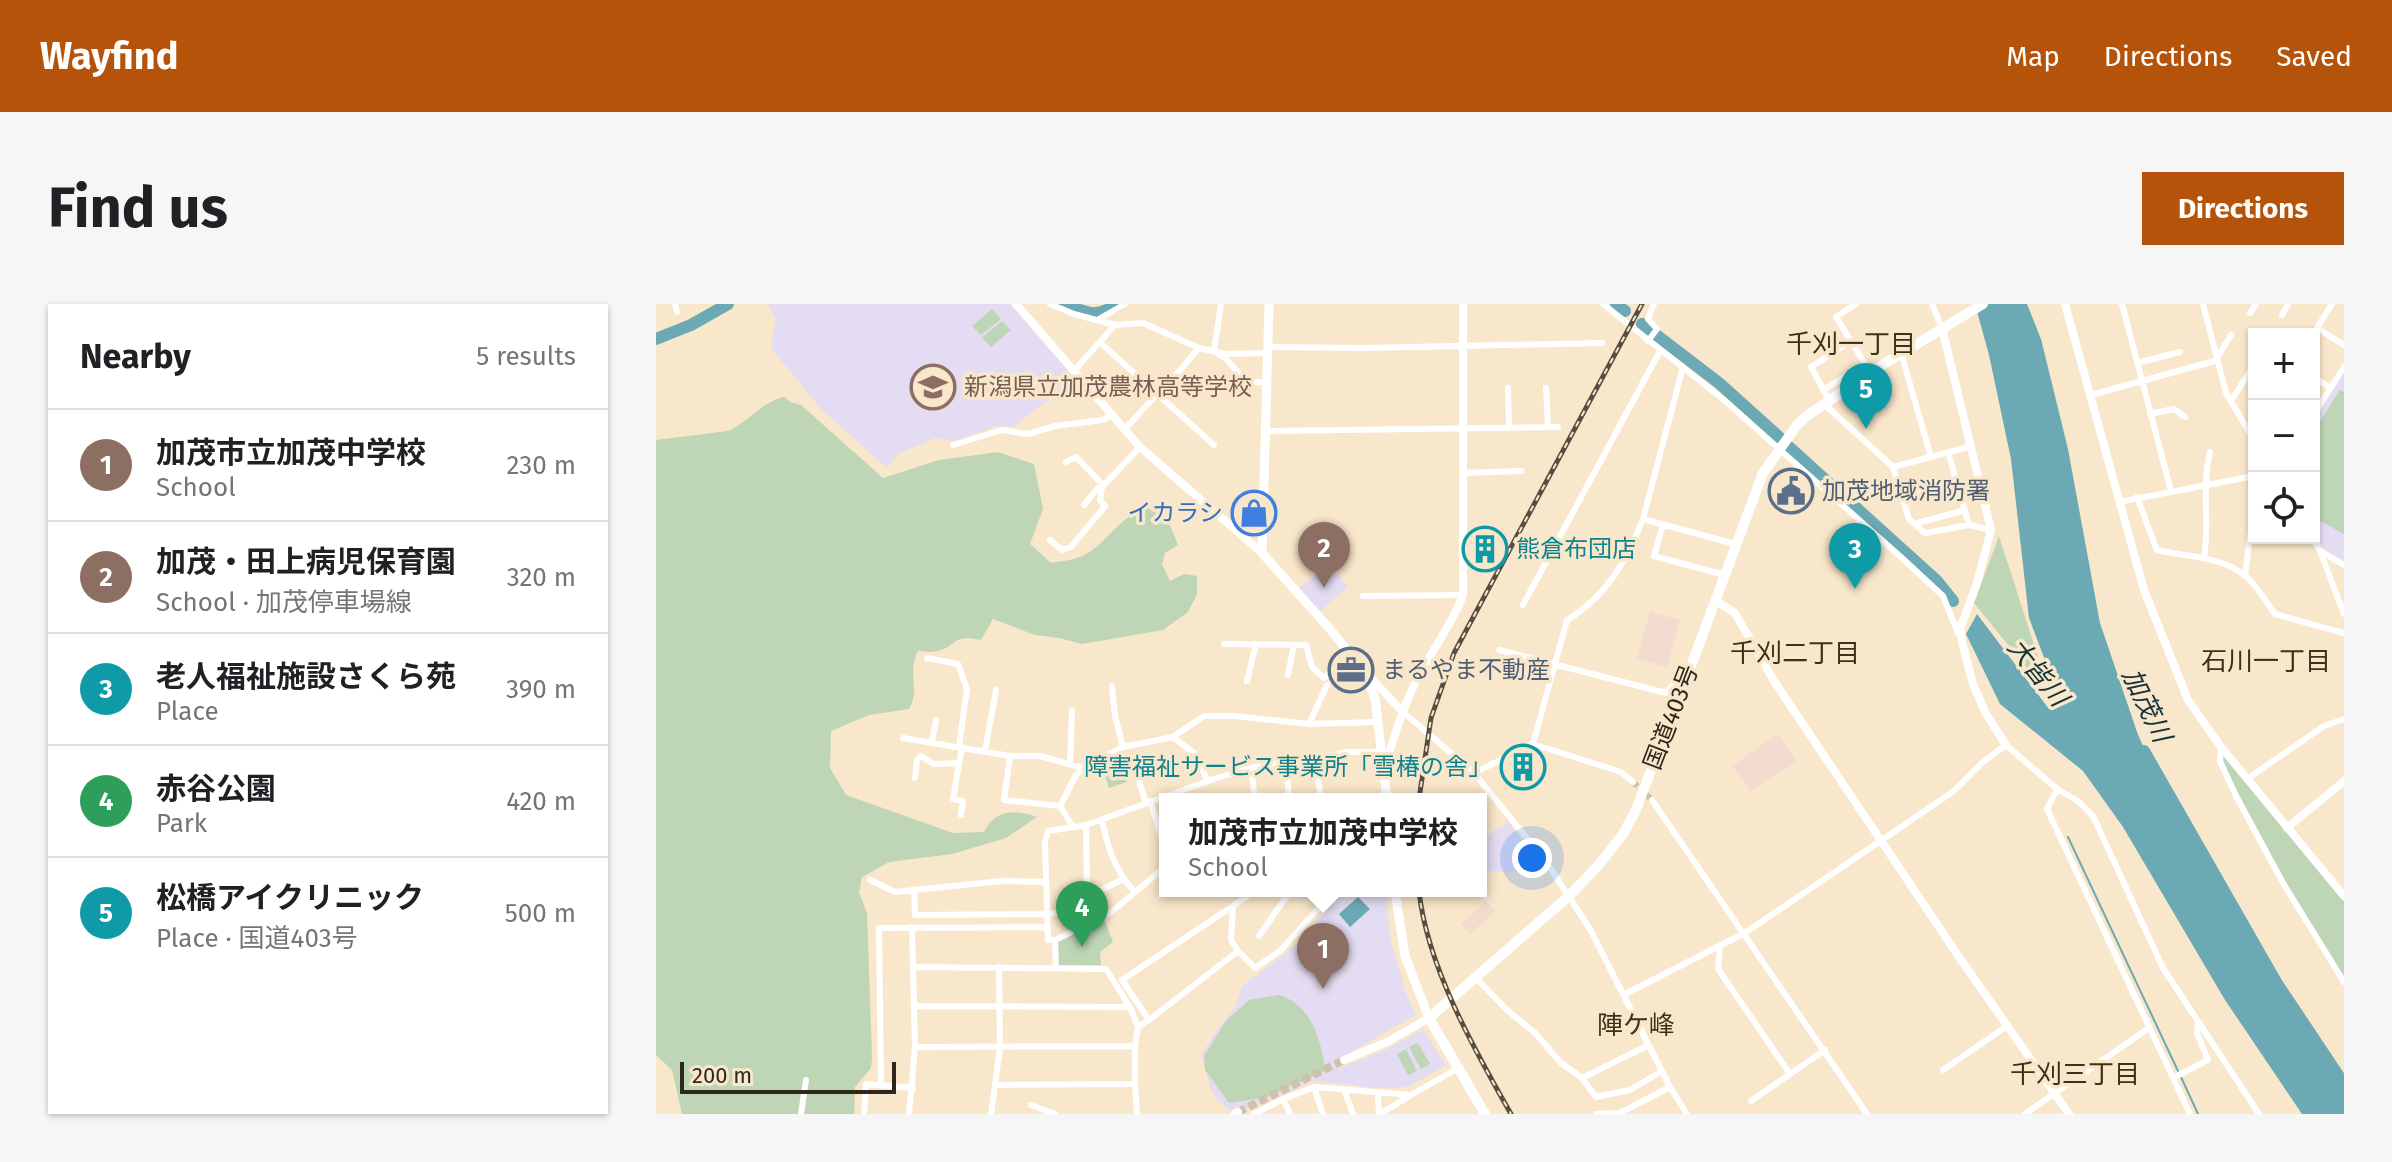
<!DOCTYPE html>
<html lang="en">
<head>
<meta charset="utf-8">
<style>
  :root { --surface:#fff; --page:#f6f6f6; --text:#202124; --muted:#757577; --line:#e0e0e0; --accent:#b45309 }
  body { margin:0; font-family:"Fira Sans","Noto Sans JP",sans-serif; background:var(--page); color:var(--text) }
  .controls { position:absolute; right:24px; top:24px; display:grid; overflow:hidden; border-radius:0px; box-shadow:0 2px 6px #0004 }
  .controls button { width:72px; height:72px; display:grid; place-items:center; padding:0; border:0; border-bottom:2px solid var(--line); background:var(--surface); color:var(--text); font:40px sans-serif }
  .scale { position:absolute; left:24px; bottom:20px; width:216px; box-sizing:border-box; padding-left:8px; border:4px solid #2d271c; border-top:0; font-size:22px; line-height:28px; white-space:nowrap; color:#2d271c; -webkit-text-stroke:6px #f9e7cb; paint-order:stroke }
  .you { position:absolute; left:876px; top:554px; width:28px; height:28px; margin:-20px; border:6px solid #fff; border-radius:50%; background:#1a73e8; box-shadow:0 0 0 12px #1a73e833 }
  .badge { display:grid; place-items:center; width:52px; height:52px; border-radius:50%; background:var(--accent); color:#fff; font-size:26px; font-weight:700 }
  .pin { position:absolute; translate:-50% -66px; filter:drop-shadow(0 2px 4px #0008) }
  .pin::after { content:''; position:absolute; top:42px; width:28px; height:24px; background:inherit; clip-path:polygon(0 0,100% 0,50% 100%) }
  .popup { position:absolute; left:503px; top:489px; width:328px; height:104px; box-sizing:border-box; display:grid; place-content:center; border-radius:0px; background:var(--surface); filter:drop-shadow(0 2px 6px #0005); font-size:26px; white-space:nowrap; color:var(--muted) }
  .popup b { font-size:30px; color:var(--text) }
  .popup::after { content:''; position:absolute; left:50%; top:100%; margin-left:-16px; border:16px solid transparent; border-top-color:var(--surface) }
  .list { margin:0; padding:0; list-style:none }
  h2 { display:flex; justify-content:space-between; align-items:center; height:104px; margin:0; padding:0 32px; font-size:34px }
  h2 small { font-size:26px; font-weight:400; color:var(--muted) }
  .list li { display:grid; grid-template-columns:52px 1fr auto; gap:24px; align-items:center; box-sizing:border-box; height:112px; padding:0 32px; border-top:2px solid var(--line) }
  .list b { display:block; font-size:30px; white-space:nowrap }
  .list p { margin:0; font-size:26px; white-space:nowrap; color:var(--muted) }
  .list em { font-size:26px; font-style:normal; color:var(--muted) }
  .icon { flex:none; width:44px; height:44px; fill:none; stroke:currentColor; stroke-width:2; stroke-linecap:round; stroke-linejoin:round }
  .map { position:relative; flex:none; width:1688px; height:810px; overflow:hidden; border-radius:0px }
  header { display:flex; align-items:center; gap:48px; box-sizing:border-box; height:112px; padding:0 40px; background:var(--accent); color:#fff }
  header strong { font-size:38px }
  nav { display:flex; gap:44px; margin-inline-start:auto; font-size:28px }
  .intro { display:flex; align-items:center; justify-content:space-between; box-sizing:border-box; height:192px; padding:0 48px }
  h1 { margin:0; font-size:56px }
  .button { padding:20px 36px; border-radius:0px; background:var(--accent); color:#fff; font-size:28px; font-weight:700 }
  main { display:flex; gap:48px; padding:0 48px }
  aside { flex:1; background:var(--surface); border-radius:0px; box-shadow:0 2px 6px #0004 }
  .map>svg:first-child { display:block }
</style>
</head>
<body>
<header>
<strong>Wayfind</strong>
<nav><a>Map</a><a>Directions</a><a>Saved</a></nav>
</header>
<div class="intro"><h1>Find us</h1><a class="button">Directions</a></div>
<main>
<aside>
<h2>Nearby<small>5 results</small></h2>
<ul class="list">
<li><span class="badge" style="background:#8d6e63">1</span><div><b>加茂市立加茂中学校</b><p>School</p></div><em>230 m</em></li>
<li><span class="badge" style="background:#8d6e63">2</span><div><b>加茂・田上病児保育園</b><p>School · 加茂停車場線</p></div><em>320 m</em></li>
<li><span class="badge" style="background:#0f9aa8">3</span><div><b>老人福祉施設さくら苑</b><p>Place</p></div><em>390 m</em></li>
<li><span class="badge" style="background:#2e9e5b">4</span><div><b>赤谷公園</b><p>Park</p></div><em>420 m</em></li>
<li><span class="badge" style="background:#0f9aa8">5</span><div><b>松橋アイクリニック</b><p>Place · 国道403号</p></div><em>500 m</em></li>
</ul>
</aside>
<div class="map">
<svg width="1688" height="810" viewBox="0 0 1688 810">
  <rect width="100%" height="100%" fill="#f9e7cb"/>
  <path fill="#f2dbcf" d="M994,308L1024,316L1011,363L981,355Z
    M1122,430L1141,457L1095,487L1076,462Z
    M830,597L840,607L814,630L805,620Z"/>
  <path fill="#e3dcf2" d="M112,0H354L419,75L357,123L340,122L299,137L279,134L242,150L231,164L165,105L115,44L120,16Z
    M1688,68V257L1662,241L1658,233V117Z
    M672,260L692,283L663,308L643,285Z
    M852,518L879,555L860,568L825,567V535Z
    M688,587H730L734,633L749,687L760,711L683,755L684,764L725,748L767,726L790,761L752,783L720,784L658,777L588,807L583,801L574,807L556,789L545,751L563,723L579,704L586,682L634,646Z"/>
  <path fill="#bed5b6" d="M336,5L345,15L325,31L316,22Z
    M346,17L355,26L335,43L326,34Z
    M1684,86L1688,88V230L1662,216L1658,211V127Z
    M129,93L134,98L145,101L227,174L283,156L342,148L378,160L387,205L374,240L395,259C407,257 421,256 432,249C454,235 466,210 492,204L512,216L522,241L509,249L506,260L514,277L528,270L541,272V290L532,308L507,326L426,340L403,334L379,331L337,315L325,336C295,330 302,342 282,347C277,349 267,347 262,347C250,371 265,384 253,405L213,411L175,427L174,464L190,491L297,529L328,528C339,505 359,505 381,513L350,534L296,550L233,558L206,573L203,588L211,609L216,753L215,764L199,783L198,810H26L16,766L0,751V136L72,127C92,119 107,96 129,93Z
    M1343,232L1389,375L1383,379L1318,299Z
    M1566,447L1688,597V675L1629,578L1565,457Z
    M461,449L471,478L453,484L445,458Z
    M449,617L457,638L444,648L445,661H402L401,637Z
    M623,691C655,700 666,737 669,767L611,793L573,799L549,766L548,752L569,718L593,696Z
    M762,739L774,760L765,765L753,743Z
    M750,745L761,767L752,771L741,750Z"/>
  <path fill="#6baab5" d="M1319,0H1371L1385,35L1412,145L1444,319L1481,428L1509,494L1615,679L1688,780V810H1646L1569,696L1467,523L1427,467L1344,400L1310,330L1321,310L1393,405L1405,398L1373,314L1355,155L1333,51Z
    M702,593L714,605L694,623L683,610Z"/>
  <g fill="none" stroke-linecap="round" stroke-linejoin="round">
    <path stroke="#6baab5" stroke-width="2" d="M613,454L654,452
      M1412,533L1522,767
      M1525,773L1542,810"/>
    <path stroke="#6baab5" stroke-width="12" d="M407,0C434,9 436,15 463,0
      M960,0L969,7
      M986,20L1063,79L1123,133
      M0,35L35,21L72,0
      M1133,143L1281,277L1297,297
      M1488,447L1620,678L1688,780"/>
    <path stroke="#d0c1a8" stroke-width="6" stroke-dasharray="6 3" stroke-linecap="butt" d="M977,478L996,496"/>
    <path stroke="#d0c1a8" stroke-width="8" stroke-dasharray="8 4" stroke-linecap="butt" d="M582,808L688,756"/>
    <path stroke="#fff" stroke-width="6" d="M19,0L21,8
      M394,0L418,10L459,21L487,19L543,44L570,50L612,49
      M565,0L558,47L570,55L590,77L611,79
      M947,0L1068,96L1245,253L1287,292L1302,329
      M1276,0L1286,24
      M1466,0L1515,187
      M1547,0L1570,89L1598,136
      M1676,0L1661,24L1688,41
      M1594,9L1600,0
      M1626,11L1632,0
      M443,15L469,0
      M992,37L1001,25L992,15L998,0
      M448,42L558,141
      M612,43L708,44L946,39
      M1245,49L1275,153
      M1562,52L1575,31
      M1481,59L1524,48
      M418,67L459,21
      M1658,74L1675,84
      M852,84L853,124
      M890,84L892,123
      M1167,86L1209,60L1180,13L1200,0
      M503,91L543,44
      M1435,91L1562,56
      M1173,96L1155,63L1195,37
      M1575,97L1598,61
      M1168,100L1237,163L1253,215L1269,229L1313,221L1335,226
      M1494,110L1518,105L1529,113
      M1658,110L1688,63
      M469,125L502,89
      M608,127L902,123
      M297,141L346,126L372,130L399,122L447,116L455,111
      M1292,148L1313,221
      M410,158L420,153L447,181
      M1237,163L1316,142
      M807,169L865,167
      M1246,192L1300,176
      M1481,193L1501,246C1531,253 1568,252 1592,274C1603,285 1610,298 1619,310L1688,329
      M1463,198L1598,172
      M428,201L442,184L446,183
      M987,215L1079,240
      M1007,220L998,252L1069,271
      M1258,220L1309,206
      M1656,234L1664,247L1688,310
      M394,236L406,246L415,243L449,202L444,196L446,183L484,143
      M1664,247L1688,261
      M1548,254C1554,218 1545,185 1554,148
      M1589,271L1598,203
      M707,292L807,291
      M867,301L1004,47
      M568,340L650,341L656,363L668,374L695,349
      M843,346L1010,389L1020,377L1028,378
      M271,354L302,360L311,385L303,442
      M632,371L638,341
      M591,377L600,340
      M456,382L459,412L467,443
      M746,407L818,469L891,559L934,625L1014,783L1031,810
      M653,420L671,381
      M517,433L538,449L552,477
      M247,434L354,452H384L427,464
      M276,438L280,416
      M877,440L911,316C950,293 971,256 987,215L1027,63
      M1565,443L1564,457L1580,492L1627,579L1688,678
      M329,447L340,386
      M354,452L348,496L404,502
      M659,455L665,495
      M630,457L633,495
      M414,460L416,407
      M595,464L599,495
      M818,469L877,440L965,468L977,478
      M259,474L261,456L265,452L278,460L303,459
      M482,474L490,499
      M1591,475L1668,422L1688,415
      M1401,485L1391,505L1534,810
      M996,496L1211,810
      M494,497L509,543
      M305,511L307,497L297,495L306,443
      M446,515C451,543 459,567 479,588
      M430,521L431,594
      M417,523L404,502L420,471L427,464L467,443L517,433L548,412H578L653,420L723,418
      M509,563L453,610L399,636H392L389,538L392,527L430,521L558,475L608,460L659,455L691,448H726
      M214,576L239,588L346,577L390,578
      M258,586L259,611L391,610L400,609L467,575
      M577,602L594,590L592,587
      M603,632L630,593L638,587
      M399,636L400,663
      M1064,643L1062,665L1134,770
      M582,647L599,664L624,647L678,587
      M258,663L450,665L474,703
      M819,673L852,707L879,729L905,759L926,774L993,741
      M969,690L1089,629L1298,487L1327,458L1350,441L1401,485L1422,497L1437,512L1507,664L1603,810
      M258,702L474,703L482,723L479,742V780L341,781
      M482,723L493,716L582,647L575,636L577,602L466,676L493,716
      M259,743L479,742
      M1287,766L1351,722
      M926,774L940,793L974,786L1006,767
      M1517,774L1552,756L1541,729L1542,719
      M479,780L481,810
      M225,781L223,624L391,623
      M658,783L667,810
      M688,786L697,810
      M722,789L723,810
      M627,795L634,810
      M1095,797L1169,746
      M375,801L399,810
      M145,810L150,776
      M208,810L210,780L257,784
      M253,810L259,743L256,623
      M335,810L344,744L343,663
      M598,810L625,796L658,783L755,791L801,765
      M724,810L755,791
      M940,810L964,809L1014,783
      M1369,810L1493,724"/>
    <path stroke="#fff" stroke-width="8" d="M360,0L484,143L606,249
      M1409,0L1488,286L1532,396L1565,443L1688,592
      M1286,24L1335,226L1321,279L1304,325L1306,338L1317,380L1330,410L1350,441
      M1060,297L1079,309L1118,377L1303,653L1413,810
      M711,370L746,407
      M729,465C738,430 749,396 767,364C781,339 797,318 807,291V0
      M1631,524L1688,477
      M688,756L731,738L773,714
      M579,810L582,808"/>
    <path stroke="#fff" stroke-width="9" d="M613,0L606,249L673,324L708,367L719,394L731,495
      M739,587L749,652L773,714"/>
    <path stroke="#fff" stroke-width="10" d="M829,810L773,714L913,592L942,562L967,530L979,508L1029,378L1107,169L1141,121L1152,111L1231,58L1327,0"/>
    <g stroke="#564e40" stroke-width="5">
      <path id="rail" d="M763,495L775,414L798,349L986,0
        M763,587C771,662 818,745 855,810"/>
    </g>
    <use href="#rail" stroke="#f9e7cb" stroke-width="2" stroke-dasharray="6" stroke-linecap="butt"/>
  </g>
  <defs>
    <g id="school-ring" transform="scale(2.3)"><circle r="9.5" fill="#f9e7cb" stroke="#8d6e63" stroke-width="1.5"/><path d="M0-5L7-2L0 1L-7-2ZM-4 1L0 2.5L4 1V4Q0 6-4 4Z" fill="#8d6e63"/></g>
    <g id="civic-ring" transform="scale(2.3)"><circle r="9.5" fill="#f9e7cb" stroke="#5c6f8a" stroke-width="1.5"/><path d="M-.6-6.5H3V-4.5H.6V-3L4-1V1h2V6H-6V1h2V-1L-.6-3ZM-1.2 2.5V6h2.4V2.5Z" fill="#5c6f8a"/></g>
    <g id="shop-ring" transform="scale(2.3)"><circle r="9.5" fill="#f9e7cb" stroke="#3f7fe0" stroke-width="1.5"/><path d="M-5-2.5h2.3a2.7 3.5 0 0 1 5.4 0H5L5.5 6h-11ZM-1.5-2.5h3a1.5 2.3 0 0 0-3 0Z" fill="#3f7fe0"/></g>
    <g id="building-ring" transform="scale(2.3)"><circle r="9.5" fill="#f9e7cb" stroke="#0f9aa8" stroke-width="1.5"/><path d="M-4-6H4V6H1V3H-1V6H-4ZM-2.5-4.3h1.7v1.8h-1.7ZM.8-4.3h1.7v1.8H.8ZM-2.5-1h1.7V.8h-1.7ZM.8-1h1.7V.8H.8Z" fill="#0f9aa8"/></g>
    <g id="office-ring" transform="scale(2.3)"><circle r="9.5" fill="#f9e7cb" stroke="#5c6f8a" stroke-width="1.5"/><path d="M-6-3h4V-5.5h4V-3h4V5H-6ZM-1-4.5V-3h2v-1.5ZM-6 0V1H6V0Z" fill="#5c6f8a"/></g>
  </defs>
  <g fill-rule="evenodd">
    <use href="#school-ring" x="277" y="83"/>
    <use href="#civic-ring" x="1135" y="187"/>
    <use href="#shop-ring" x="598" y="209"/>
    <use href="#building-ring" x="829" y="245"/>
    <use href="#office-ring" x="695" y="366"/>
    <use href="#building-ring" x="867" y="463"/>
  </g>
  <g text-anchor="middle" stroke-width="7" stroke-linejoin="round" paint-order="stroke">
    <g font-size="24" fill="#785e54" stroke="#f9e7cb" text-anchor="start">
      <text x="308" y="91">新潟県立加茂農林高等学校</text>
    </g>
    <g font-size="24" fill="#4e5e75" stroke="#f9e7cb" text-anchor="start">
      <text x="1166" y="195">加茂地域消防署</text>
      <text x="726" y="374">まるやま不動産</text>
    </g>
    <g font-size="24" fill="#366cbe" stroke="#f9e7cb" text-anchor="end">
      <text x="567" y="217">イカラシ</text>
    </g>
    <g font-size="24" fill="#0d838f" stroke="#f9e7cb" text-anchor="start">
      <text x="860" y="253">熊倉布団店</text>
      <text x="836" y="471" text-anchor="end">障害福祉サービス事業所「雪椿の舎」</text>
    </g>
    <g font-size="24" fill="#2d271c" stroke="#f9e7cb">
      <text transform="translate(1015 413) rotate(-69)" y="8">国道403号</text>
    </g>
    <g font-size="26" fill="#3f3119" stroke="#f9e7cb">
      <text x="1195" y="49">千刈一丁目</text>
      <text x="1139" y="358">千刈二丁目</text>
      <text x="1610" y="366">石川一丁目</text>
      <text x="980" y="730">陣ケ峰</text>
      <text x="1419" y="779">千刈三丁目</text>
    </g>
    <g font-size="26" font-style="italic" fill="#123238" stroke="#f9e7cb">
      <text transform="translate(1382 368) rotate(51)" y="9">大皆川</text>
      <text transform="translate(1491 401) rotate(64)" y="9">加茂川</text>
    </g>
  </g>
</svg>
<div class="controls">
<button>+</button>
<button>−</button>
<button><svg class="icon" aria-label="locate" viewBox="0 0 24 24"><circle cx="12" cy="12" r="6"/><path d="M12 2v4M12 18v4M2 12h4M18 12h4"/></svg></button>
</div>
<div class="scale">200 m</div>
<div class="you"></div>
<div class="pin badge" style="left:667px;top:685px;background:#8d6e63">1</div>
<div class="popup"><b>加茂市立加茂中学校</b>School</div>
<div class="pin badge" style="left:668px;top:284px;background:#8d6e63">2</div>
<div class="pin badge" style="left:1199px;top:285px;background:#0f9aa8">3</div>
<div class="pin badge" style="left:426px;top:643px;background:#2e9e5b">4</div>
<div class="pin badge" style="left:1210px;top:125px;background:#0f9aa8">5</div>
</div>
</main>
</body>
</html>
